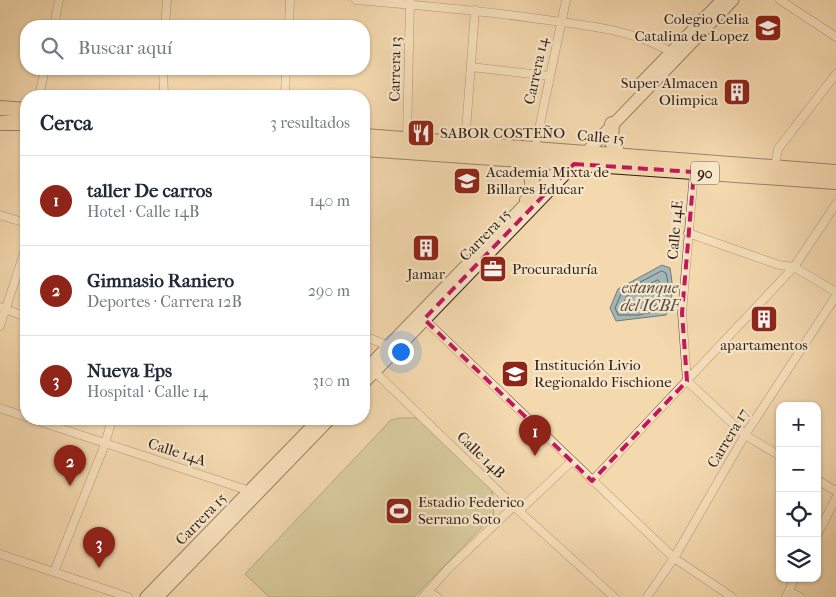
<!DOCTYPE html>
<html lang="es">
<head>
<meta charset="utf-8">
<style>
  :root { --surface:#fff; --page:#f6f6f7; --text:#1f2937; --muted:#747a83; --line:#e0e1e3; --accent:#8f2418 }
  body { margin:0; font-family:"IM FELL French Canon",serif; background:var(--page); color:var(--text) }
  .controls { position:absolute; right:15px; bottom:15px; display:grid; overflow:hidden; border-radius:10px; box-shadow:0 1px 4px #0004 }
  .controls button { width:45px; height:45px; display:grid; place-items:center; padding:0; border:0; border-bottom:1px solid var(--line); background:var(--surface); color:var(--text); font:25px sans-serif }
  .you { position:absolute; left:400px; top:351px; width:18px; height:18px; margin:-12px; border:4px solid #fff; border-radius:50%; background:#1a73e8; box-shadow:0 0 0 8px #1a73e833 }
  .badge { display:grid; place-items:center; width:32px; height:32px; border-radius:50%; background:var(--accent); color:#fff; font-size:16px; font-weight:700 }
  .pin { position:absolute; translate:-50% -41px; filter:drop-shadow(0 1px 2px #0008) }
  .pin::after { content:''; position:absolute; top:26px; width:18px; height:15px; background:inherit; clip-path:polygon(0 0,100% 0,50% 100%) }
  .list { margin:0; padding:0; list-style:none }
  h2 { display:flex; justify-content:space-between; align-items:center; height:65px; margin:0; padding:0 20px; font-size:21px }
  h2 small { font-size:16px; font-weight:400; color:var(--muted) }
  .list li { display:grid; grid-template-columns:32px 1fr auto; gap:15px; align-items:center; box-sizing:border-box; height:90px; padding:0 20px; border-top:1px solid var(--line) }
  .list b { display:block; font-size:19px; white-space:nowrap }
  .list p { margin:0; font-size:16px; white-space:nowrap; color:var(--muted) }
  .list em { font-size:16px; font-style:normal; color:var(--muted) }
  .icon { flex:none; width:28px; height:28px; fill:none; stroke:currentColor; stroke-width:2; stroke-linecap:round; stroke-linejoin:round }
  .map { position:relative; flex:none; width:836px; height:597px; overflow:hidden }
  .search { position:absolute; background:var(--surface); box-shadow:0 1px 4px #0004; left:20px; top:20px; width:350px; height:55px; display:flex; align-items:center; gap:12px; box-sizing:border-box; padding:0 18px; border-radius:20px; color:var(--muted); font-size:19px }
  .panel { position:absolute; background:var(--surface); box-shadow:0 1px 4px #0004; left:20px; top:90px; width:350px; height:335px; border-radius:20px }
  .map>svg:first-child { display:block }
</style>
</head>
<body>
<div class="map">
<svg width="836" height="597" viewBox="0 0 836 597">
  <rect width="100%" height="100%" fill="#f4d8ae"/>
  <filter id="stains"><feTurbulence type="fractalNoise" baseFrequency=".004" numOctaves="4"/><feColorMatrix values="0 0 0 0 .2 0 0 0 0 .09 0 0 0 0 .02 0 0 0 .5 -.17"/></filter>
  <radialGradient id="worn" r=".72"><stop offset=".6" stop-color="#630" stop-opacity="0"/><stop offset="1" stop-color="#630" stop-opacity=".3"/></radialGradient>
  <path fill="#babf8b" stroke="#736e50" d="M399,418H417L492,488L494,515L414,597H269L245,574L391,420Z"/>
  <path fill="#a2b6b7" stroke="#737976" d="M662,265L670,268C673,286 674,298 666,315L616,321L610,308L618,289Z"/>
  <g fill="none" stroke-linecap="round" stroke-linejoin="round">
    <path stroke="#676a66" stroke-width="1" d="M662,271L666,273C669,286 669,297 662,310L638,315H618L615,308L622,292Z
      M658,280L662,285L661,298L658,305L637,309L622,308L626,297Z"/>
    <g stroke="#5e4c3b" stroke-width="9">
      <path id="street" d="M356,0C417,5 478,10 539,19C584,25 635,29 674,54
        M780,0L836,37
        M54,26L59,0
        M165,26L167,0
        M289,26L290,0
        M471,67L549,76
        M163,69L164,96
        M39,96L45,69
        M285,96L286,69
        M407,139L410,1
        M465,144L475,10
        M535,148L566,0
        M775,167L778,149L836,74
        M694,172L682,313L687,381L745,435L780,456
        M0,215L26,223
        M688,233L779,265L794,267L836,292
        M0,307L26,317
        M422,317L674,558L732,597
        M0,326L26,247
        M364,336L391,347
        M375,372L519,511L614,597
        M0,408L26,417
        M32,419L253,492
        M817,480L836,491
        M592,481L794,267L836,204
        M519,511L572,461
        M817,535L836,498
        M0,554L128,597
        M54,572L105,444L112,419
        M428,591L437,597
        M789,591L800,597
        M423,597L448,569L514,506
        M647,597L674,558L745,435L836,296
        M786,597L795,578"/>
    </g>
    <g stroke="#2c1e15" stroke-width="13">
      <path id="secondary" d="M641,83L722,0
        M364,371L563,165
        M364,383L733,0
        M146,597L319,419
        M158,597L330,419"/>
    </g>
    <g stroke="#2c1e15" stroke-width="16">
      <path id="highway" d="M0,108L26,110
        M0,123H26
        M612,124L611,140L619,155
        M364,136L836,172
        M364,149L836,182
        M515,159C532,167 537,183 527,200"/>
    </g>
    <use href="#street" stroke="#f8e6ca" stroke-width="8"/>
    <use href="#secondary" stroke="#f8e6ca" stroke-width="11"/>
    <use href="#highway" stroke="#f4d8ae" stroke-width="14"/>
  </g>
  <path d="M0 0H836V597H0ZM574,164L694,172L682,313L687,381L592,481L424,319Z" fill="#f4d8ae" fill-opacity=".55" fill-rule="evenodd"/>
  <path fill="none" stroke="#c2185b" stroke-width="4" stroke-dasharray="10 6" stroke-linejoin="round" d="M574,164L694,172L682,313L687,381L592,481L424,319Z"/>
  <defs>
    <g id="school-square" transform="scale(1.4375)"><rect x="-9" y="-9" width="18" height="18" rx="4" fill="#8f2418" stroke="#f8e6ca"/><path d="M0-5L7-2L0 1L-7-2ZM-4 1L0 2.5L4 1V4Q0 6-4 4Z" fill="#fff"/></g>
    <g id="building-square" transform="scale(1.4375)"><rect x="-9" y="-9" width="18" height="18" rx="4" fill="#8f2418" stroke="#f8e6ca"/><path d="M-4-6H4V6H1V3H-1V6H-4ZM-2.5-4.3h1.7v1.8h-1.7ZM.8-4.3h1.7v1.8H.8ZM-2.5-1h1.7V.8h-1.7ZM.8-1h1.7V.8H.8Z" fill="#fff"/></g>
    <g id="restaurant-square" transform="scale(1.4375)"><rect x="-9" y="-9" width="18" height="18" rx="4" fill="#8f2418" stroke="#f8e6ca"/><path d="M-5-6h1v4h1v-4h1v4h1v-4h1v5L-1.5 .5V6h-2V.5L-5-1ZM5-6V6H3V1.5H1.5Q1.5-4 5-6Z" fill="#fff"/></g>
    <g id="office-square" transform="scale(1.4375)"><rect x="-9" y="-9" width="18" height="18" rx="4" fill="#8f2418" stroke="#f8e6ca"/><path d="M-6-3h4V-5.5h4V-3h4V5H-6ZM-1-4.5V-3h2v-1.5ZM-6 0V1H6V0Z" fill="#fff"/></g>
    <g id="stadium-square" transform="scale(1.4375)"><rect x="-9" y="-9" width="18" height="18" rx="4" fill="#8f2418" stroke="#f8e6ca"/><path d="M0-5a6.5 5 0 1 0 0 10a6.5 5 0 1 0 0-10ZM-3.5-1.8h7v3.6h-7Z" fill="#fff"/></g>
  </defs>
  <g fill-rule="evenodd">
    <use href="#school-square" x="768" y="28"/>
    <use href="#building-square" x="737" y="92"/>
    <use href="#restaurant-square" x="421" y="133"/>
    <use href="#school-square" x="467" y="181"/>
    <use href="#building-square" x="426" y="248"/>
    <use href="#office-square" x="493" y="269"/>
    <use href="#building-square" x="764" y="319"/>
    <use href="#school-square" x="515" y="374"/>
    <use href="#stadium-square" x="399" y="511"/>
  </g>
  <g text-anchor="middle" stroke-width="4.5" stroke-linejoin="round" paint-order="stroke">
    <rect fill="#f8e6ca" stroke="#695a4b" stroke-width="1" x="691" y="161.5" width="28" height="23" rx="4"/>
    <g font-size="14" font-weight="bold" fill="#2c1e15">
      <text x="705" y="178">90</text>
    </g>
    <g font-size="15" fill="#2c1e15" stroke="#f8e6ca" text-anchor="start">
      <text x="749" y="24" text-anchor="end">Colegio Celia<tspan x="749" dy="17">Catalina de Lopez</tspan></text>
      <text x="718" y="88" text-anchor="end">Super Almacen<tspan x="718" dy="17">Olimpica</tspan></text>
      <text x="440" y="138">SABOR COSTEÑO</text>
      <text x="486" y="177">Academia Mixta de<tspan x="486" dy="17">Billares Educar</tspan></text>
      <text x="512" y="274">Procuraduría</text>
      <text x="426" y="279" text-anchor="middle">Jamar</text>
      <text x="764" y="350" text-anchor="middle">apartamentos</text>
      <text x="534" y="370">Institución Livio<tspan x="534" dy="17">Regionaldo Fischione</tspan></text>
      <text x="418" y="507">Estadio Federico<tspan x="418" dy="17">Serrano Soto</tspan></text>
    </g>
    <g font-size="15" fill="#2c1e15" stroke="#f8e6ca">
      <text transform="translate(395 69) rotate(-89)" y="5">Carrera 13</text>
      <text transform="translate(536 71) rotate(-78)" y="5">Carrera 14</text>
      <text transform="translate(601 137) rotate(5)" y="5">Calle 15</text>
      <text transform="translate(675 230) rotate(-85)" y="5">Calle 14E</text>
      <text transform="translate(485 235) rotate(-46)" y="5">Carrera 15</text>
      <text transform="translate(728 438) rotate(-59)" y="5">Carrera 17</text>
      <text transform="translate(177 452) rotate(18)" y="5">Calle 14A</text>
      <text transform="translate(481 455) rotate(44)" y="5">Calle 14B</text>
      <text transform="translate(201 519) rotate(-46)" y="5">Carrera 15</text>
    </g>
    <g font-size="16" font-style="italic" fill="#4f4c46" stroke="#f8e6ca">
      <text x="650" y="293">estanque<tspan x="650" dy="18">del ICBF</tspan></text>
    </g>
  </g>
  <rect width="100%" height="100%" filter="url(#stains)"/>
  <rect width="100%" height="100%" fill="url(#worn)"/>
</svg>
<div class="controls">
<button>+</button>
<button>−</button>
<button><svg class="icon" aria-label="locate" viewBox="0 0 24 24"><circle cx="12" cy="12" r="6"/><path d="M12 2v4M12 18v4M2 12h4M18 12h4"/></svg></button>
<button><svg class="icon" aria-label="layers" viewBox="0 0 24 24"><path d="M12 4l9 5-9 5-9-5zM3 14l9 5 9-5"/></svg></button>
</div>
<div class="you"></div>
<div class="pin badge" style="left:535px;top:456px">1</div>
<div class="pin badge" style="left:70px;top:486px">2</div>
<div class="pin badge" style="left:99px;top:568px">3</div>
<div class="search"><svg class="icon" aria-label="search" viewBox="0 0 24 24"><circle cx="10" cy="10" r="6"/><path d="M15 15l6 6"/></svg>Buscar aquí</div>
<section class="panel">
<h2>Cerca<small>3 resultados</small></h2>
<ul class="list">
<li><span class="badge">1</span><div><b>taller De carros</b><p>Hotel · Calle 14B</p></div><em>140 m</em></li>
<li><span class="badge">2</span><div><b>Gimnasio Raniero</b><p>Deportes · Carrera 12B</p></div><em>290 m</em></li>
<li><span class="badge">3</span><div><b>Nueva Eps</b><p>Hospital · Calle 14</p></div><em>310 m</em></li>
</ul>
</section>
</div>
</body>
</html>
